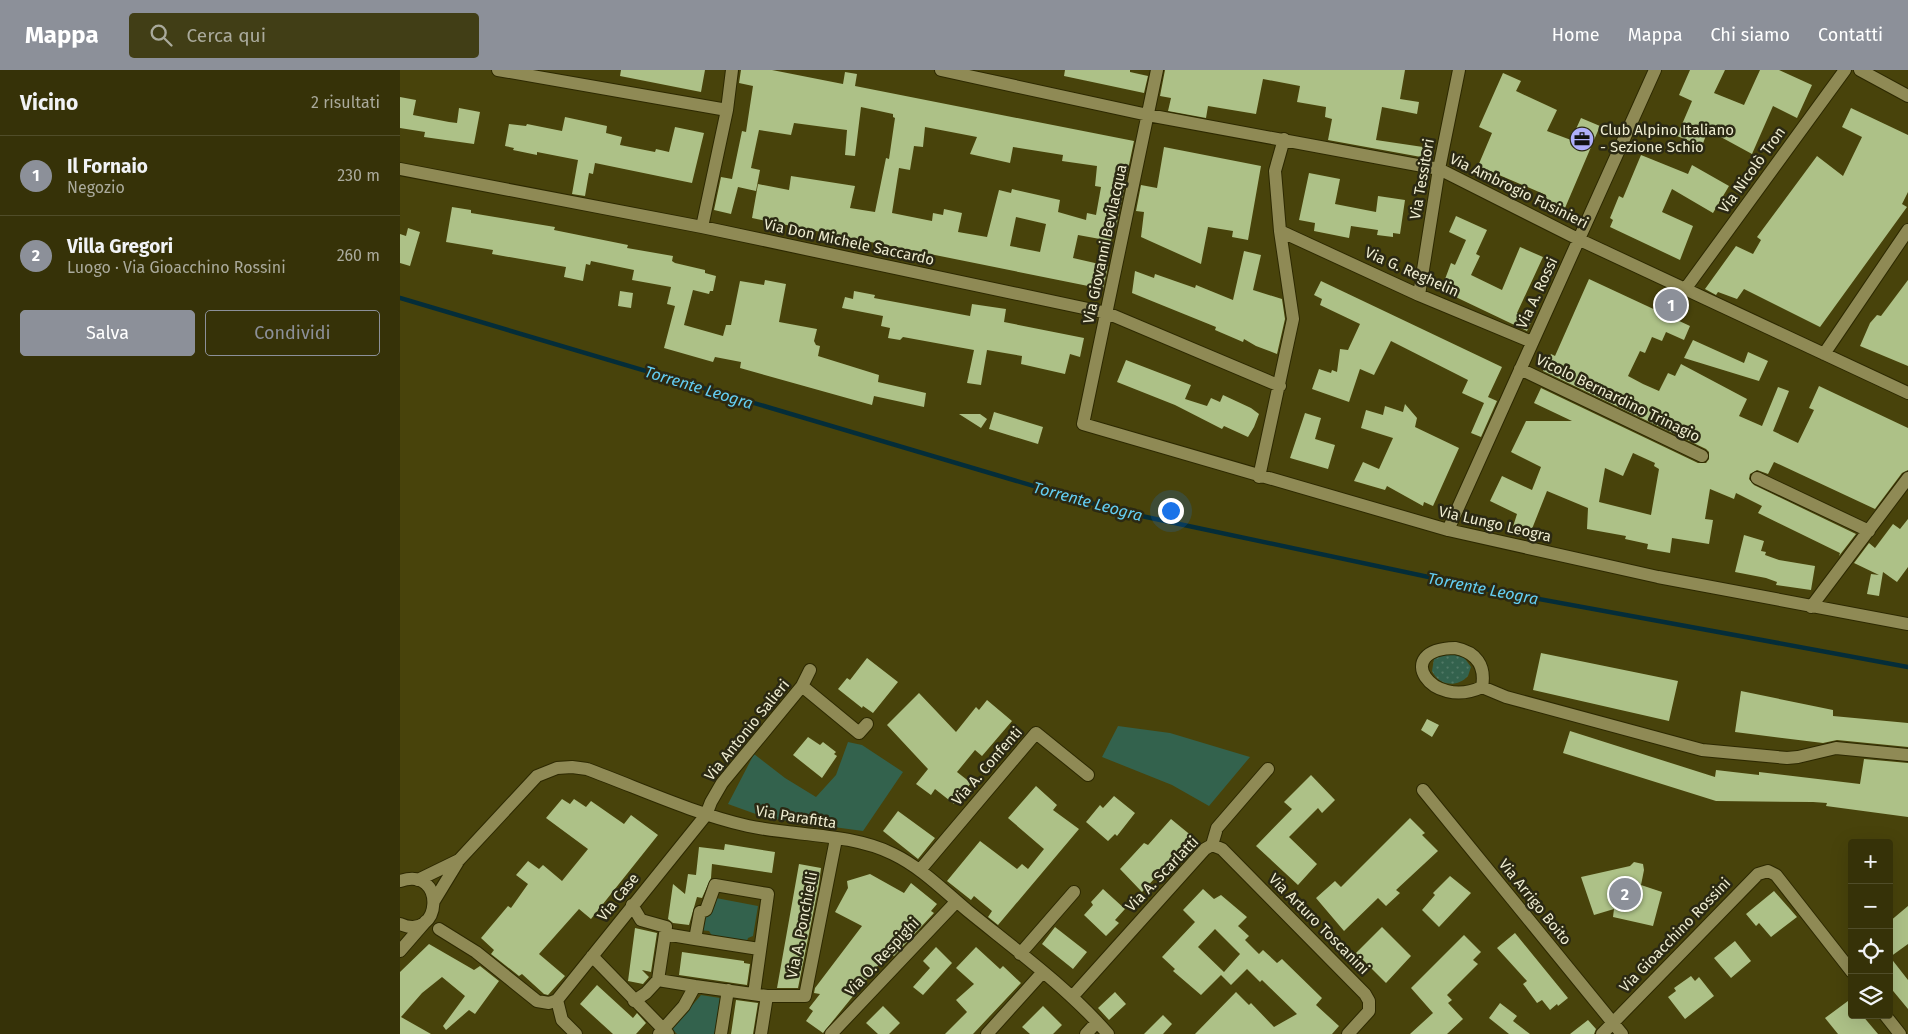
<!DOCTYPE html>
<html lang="it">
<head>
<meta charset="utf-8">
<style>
  :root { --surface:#363208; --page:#413e16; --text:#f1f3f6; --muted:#aaaa9c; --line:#504d29; --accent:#8c9099 }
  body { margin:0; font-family:"Fira Sans",sans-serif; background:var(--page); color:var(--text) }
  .controls { position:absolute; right:15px; bottom:15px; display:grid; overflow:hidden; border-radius:5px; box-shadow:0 5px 20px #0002 }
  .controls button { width:45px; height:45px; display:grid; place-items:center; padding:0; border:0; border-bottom:1px solid var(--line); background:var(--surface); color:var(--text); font:25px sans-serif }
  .you { position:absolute; left:770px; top:440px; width:18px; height:18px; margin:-12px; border:4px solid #fff; border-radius:50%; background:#1a73e8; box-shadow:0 0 0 8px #1a73e833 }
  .badge { display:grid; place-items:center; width:32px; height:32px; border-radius:50%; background:var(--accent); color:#fff; font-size:16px; font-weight:700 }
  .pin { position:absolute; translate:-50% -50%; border:2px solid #fff; box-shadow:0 1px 5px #0006 }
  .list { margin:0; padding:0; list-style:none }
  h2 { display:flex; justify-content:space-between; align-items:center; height:65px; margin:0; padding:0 20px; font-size:21px }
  h2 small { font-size:16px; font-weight:400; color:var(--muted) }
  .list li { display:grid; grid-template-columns:32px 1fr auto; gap:15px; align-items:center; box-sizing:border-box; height:80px; padding:0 20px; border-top:1px solid var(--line) }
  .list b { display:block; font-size:19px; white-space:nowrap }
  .list p { margin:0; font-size:16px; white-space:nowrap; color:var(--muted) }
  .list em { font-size:16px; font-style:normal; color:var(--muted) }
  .actions { display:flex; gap:10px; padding:15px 20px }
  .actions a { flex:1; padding:11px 0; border:1px solid var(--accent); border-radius:5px; text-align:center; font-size:18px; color:var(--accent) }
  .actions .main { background:var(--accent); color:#fff }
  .icon { flex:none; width:28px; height:28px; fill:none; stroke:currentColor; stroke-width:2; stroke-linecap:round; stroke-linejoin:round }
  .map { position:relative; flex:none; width:1508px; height:964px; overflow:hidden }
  header { display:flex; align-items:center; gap:30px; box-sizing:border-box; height:70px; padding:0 25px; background:var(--accent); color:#fff }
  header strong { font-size:24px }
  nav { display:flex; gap:28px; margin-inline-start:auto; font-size:18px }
  .search { width:350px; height:45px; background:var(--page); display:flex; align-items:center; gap:12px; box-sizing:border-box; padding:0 18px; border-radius:5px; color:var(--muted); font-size:19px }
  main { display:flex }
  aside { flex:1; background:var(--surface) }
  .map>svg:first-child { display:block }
</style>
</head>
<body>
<header>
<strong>Mappa</strong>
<div class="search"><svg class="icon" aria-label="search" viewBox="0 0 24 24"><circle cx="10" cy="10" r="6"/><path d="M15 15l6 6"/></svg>Cerca qui</div>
<nav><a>Home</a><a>Mappa</a><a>Chi siamo</a><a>Contatti</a></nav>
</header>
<main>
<aside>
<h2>Vicino<small>2 risultati</small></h2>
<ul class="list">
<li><span class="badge">1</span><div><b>Il Fornaio</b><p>Negozio</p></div><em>230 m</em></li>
<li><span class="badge">2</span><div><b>Villa Gregori</b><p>Luogo · Via Gioacchino Rossini</p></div><em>260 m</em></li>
</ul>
<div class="actions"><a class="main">Salva</a><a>Condividi</a></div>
</aside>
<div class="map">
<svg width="1508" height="964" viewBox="0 0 1508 964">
  <defs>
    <pattern id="grass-dots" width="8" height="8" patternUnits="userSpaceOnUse" patternTransform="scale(1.25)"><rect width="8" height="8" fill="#33624d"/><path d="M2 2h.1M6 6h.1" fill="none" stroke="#517966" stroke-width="1.8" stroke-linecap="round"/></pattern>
  </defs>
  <rect width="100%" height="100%" fill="#48430b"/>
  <path fill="url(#grass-dots)" d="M1050,582L1063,586L1071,597L1068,606C1057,618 1039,616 1032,601L1034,589Z"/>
  <path fill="#33624d" d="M718,656L770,663L850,687L809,736L772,715L702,687Z
    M448,672L462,675L503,702L463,761L367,748L328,734L354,684L385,708L416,727L436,705Z
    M316,828L358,836L353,866L348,868L346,874L314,869L309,861L300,860V857Z
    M301,925L320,928L315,964H277L272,959Z"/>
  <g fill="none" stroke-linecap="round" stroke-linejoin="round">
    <path stroke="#042d39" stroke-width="4.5" d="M0,228L718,441L1085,519L1508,597"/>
  </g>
  <path fill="#adc187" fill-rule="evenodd" d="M221,0H305L301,22L220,6Z
    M341,0H372L443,14L445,2L457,4L455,16L734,71L716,157H713L711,171L678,165L673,188L708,196L703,219L352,148L358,114L389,120L391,106L455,116L450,138L475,142L486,88L489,89L495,48L493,47V44L461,37L455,86L445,85L447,60L394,53L391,65L359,60L351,98L360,100L356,121L338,117L331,144L314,140L321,107L332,109L342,61L346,62L353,16L339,13ZM525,57L577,67L570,84L610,93L613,77L663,85L662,91L697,96L695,116L701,117L696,145L687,143L686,150L658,142L660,130L612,119L611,123L599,120L587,167L558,162L562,143L544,139L543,145L533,143L532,151L492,143L499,98L510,100L514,76L523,77ZM616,147L646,154L640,182L610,176Z
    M665,0H730V2L748,6L744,23L664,6Z
    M765,0H1005L1000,29L1019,32L1017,44L982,37L976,70L1023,77L1021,87L928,70L932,49L925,47L926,37L897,32L900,16L863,9L856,44L808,36L806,48L768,41L771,28L760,26Z
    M1290,0H1325L1314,23L1344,35L1360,0H1379L1412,15L1397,48L1373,36L1352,84L1308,60L1302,76L1277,66L1292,31L1279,25Z
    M1103,3L1121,11L1116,21L1157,40L1147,61L1171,70L1181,48L1200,56L1165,138L1145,129L1146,125L1078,96L1092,63L1079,57Z
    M0,27L16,30L13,45L49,52L57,53L59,38L80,42L74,74L24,67L25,62L0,58Z
    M1451,38L1508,65V122L1502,134L1507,137L1420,257L1344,219L1337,229L1318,222L1316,225L1305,219L1336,176L1353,184L1361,170L1357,167L1417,86L1443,106L1462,67L1442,57Z
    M165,47L207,56L206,63L222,67L220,75L255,82L256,79L269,82L275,57L304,63L292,113L195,93L193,104L189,103L185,126L172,124L178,90L137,82V85L113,80L114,78L105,76L109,54L126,56L127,54L162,61Z
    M764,77L861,96L848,170L832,167L833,161L808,157L801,194L741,167L744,142L736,141L741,115L757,118Z
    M1241,85L1288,104L1292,95L1329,116L1313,143L1272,119L1262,142L1293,156L1280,190L1210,157L1213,150L1210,148L1219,126L1223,128Z
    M909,103L940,109L935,134L976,142L978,126L1005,130L1000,164L993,163V167L977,165L978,160L951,156L949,168L914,161L915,153L899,150Z
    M52,137L71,140V143L155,157L154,160L228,175L227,178L273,186L272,191L275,193L305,200V203L316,206L313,221H310L309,224L293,220L284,255L323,266L326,255H331L340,211L364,215L365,210L386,214L379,252L417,259L414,271L416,275L420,276L418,286L479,305L478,312L526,323L524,337L474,326L472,335L340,298L341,292L315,287L313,292L264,278L275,236L267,234L271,217L232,210L234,200L191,191L190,195L186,194L183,211L164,207L166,197L92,184L93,180L46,172Z
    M1056,146L1087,160L1076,184L1080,186L1071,205L1102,220L1120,177L1143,187L1117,243L1132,250L1127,261L1041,220L1051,193L1055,195L1066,170L1049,162Z
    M8,158L20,162L10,196L0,193V164L6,166Z
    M844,181L861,185L853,220L882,229L885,249L877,284L856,276L844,269L843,272L815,260L816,257L732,223L735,201L754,208L755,204L795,218L796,215L833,230Z
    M1189,209L1290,256L1284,270L1266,262L1262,271L1252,267L1245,283L1240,281L1228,306L1243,314L1259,321L1268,303L1275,306L1281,294L1347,329L1339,346L1362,356L1378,317L1389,321L1373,361L1398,373L1414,340L1409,338L1419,316L1508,358V400L1502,403L1475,439L1374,392L1368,404L1357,400L1350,404L1349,409L1354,415L1456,464L1439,486L1440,483L1358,443L1362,436L1336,423L1334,429L1310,419L1305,449L1313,450L1309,474L1272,468L1270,483L1247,479L1248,474L1225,469L1226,466L1187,459L1188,438L1147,421L1128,469L1111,463L1117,444L1090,431L1102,406L1132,420L1141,397L1111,382L1126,351H1172L1134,333L1141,318L1298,393H1306L1309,389V382L1306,379L1143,301L1151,284L1155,286ZM1233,383L1255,393L1254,396L1259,399L1251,445L1199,432L1205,398L1223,406Z
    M1508,210V296L1460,276L1470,253L1477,245L1481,246Z
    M921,211L1102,297L1088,327L1097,331L1081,367L1071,363L1084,333L1062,323L1068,310L991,271L974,305L960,299L949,332L912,319L919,299L931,303L932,300L937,302L940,279L948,280L960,254L920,235L922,229L914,225Z
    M220,221L233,223L231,238L218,236Z
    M454,221L475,225L474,228L570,246L572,234L606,239L604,252L684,268L680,287L670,284L665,304L621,294L622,286L587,280L581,315L567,313L574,280L503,267L500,270L488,268L490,258L481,256L483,246L442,238L445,227L453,229Z
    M1293,270L1344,293L1348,282L1368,291L1359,311L1284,288Z
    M726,290L791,315L785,329L807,336L811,328L820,332L823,325L851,338L859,344L854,357L848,367L824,356L822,359L775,335L717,312Z
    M1005,334L1017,348L1015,357L1059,378L1033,436L1024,432L1023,436L987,416L985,420L954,411L963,392L979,399L993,368L961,358L966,340L983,345L985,336L1003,342Z
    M594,342L643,357L638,374L589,359Z
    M905,343L921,348L915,369L935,375L928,399L890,388Z
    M559,344H580L587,349L581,358Z
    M1508,449V497L1497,512L1483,502L1479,526L1467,524L1471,504L1479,505L1454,493L1469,473L1475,478L1493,454L1500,459Z
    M1344,465L1364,471L1361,481L1366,482L1365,485L1379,490L1415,496L1411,520L1376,515L1377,512L1366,508L1335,502Z
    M1141,583L1278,611L1269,651L1133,620Z
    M467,588L498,612L473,643L463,636L462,638L438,619L447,608L450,610Z
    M1341,621L1433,640V646L1508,653V677L1437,670L1423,673L1335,662Z
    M519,623L556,662L576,637L579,640L587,630L612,651L582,686L575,680L557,702L571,713L554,734L535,719L531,725L516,714L528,699L487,655Z
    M1027,649L1039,655L1032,667L1021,660Z
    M1170,661L1315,707L1316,700L1359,705V702L1460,714L1464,689L1508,693V747L1426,736L1427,733L1413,732L1316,731L1163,683Z
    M408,667L420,675L423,672L436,682L434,684L437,686L422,708L393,685Z
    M911,705L935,730L922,743L918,738L889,767L917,794L898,815L856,776L892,739L884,732Z
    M636,716L657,735L653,740L679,759L598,855L588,847L592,841L574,826L571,830L547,811L580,771L617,799L622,794L628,799L644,779L608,748Z
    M714,726L735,743L717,766L715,764L708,771L686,752L700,735L703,738Z
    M162,729L170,734L174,729L186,737L191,731L224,754L231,745L258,765L191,849L179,839L139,884L165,906L148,925L144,924L122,904L119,906L91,884L94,880L81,868L108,836L111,838L128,814L116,805L128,791L139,799L143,795L162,811L188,779L146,748Z
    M498,741L535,768L518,789L483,761Z
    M1010,748L1025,763L1022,765L1038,781L996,820L1000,823L986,836L978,828L944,861L916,828L935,811L941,817Z
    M771,749L793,767L742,822L720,799L744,773L748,775Z
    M325,774L375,782L372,803L312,794L311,808L302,828L297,827L289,855L273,853L268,849L273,814L285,824L288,804L296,805L299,777L324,780Z
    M1234,792L1243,794L1244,800L1241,815L1262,822L1253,856L1213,847L1214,839L1194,845L1181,807L1230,796Z
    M399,794L421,798L419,814L398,918H377Z
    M470,804L504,823L511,813L537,834L531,841L534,843L494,886L489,882L423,963L406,951L413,941L409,938L420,924L414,923L415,918L462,856L435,842L448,818L447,811Z
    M1050,806L1071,823L1039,857L1022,840L1035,825L1033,823Z
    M703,819L725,839L715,850L719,853L706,866L684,845L693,835L691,832Z
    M803,819L814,829L821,825L847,847L838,856L849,866L845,870L859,884L863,880L877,893L882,889L922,928L916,935L939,956L932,964H795L836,922L849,935L851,933L874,957L897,944L862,910L860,912L847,899L831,915L821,905L801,925L773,901L775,899L762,887L795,852L783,840ZM815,859L840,884L824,902L798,877Z
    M1374,821L1397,847L1371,867L1359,853L1356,856L1346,844Z
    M1508,836V874L1490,887L1508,910V939L1489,916V852Z
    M655,857L687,882L673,899L642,874Z
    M982,857L1011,886L986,913L956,883Z
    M235,858L257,863L251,902L242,900L249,907L243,914L228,911Z
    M1115,863L1168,928L1158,936L1157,934L1150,940L1142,930L1137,933L1123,914L1127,911L1097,878Z
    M1064,865L1081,882L1073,890L1078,894L1047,925L1052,930L1048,933L1063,949L1047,964H1010L1033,943L1011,918Z
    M1335,871L1351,891L1331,908L1314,888Z
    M29,874L74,900L80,896L99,911L75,944L69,940L46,960L43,956L65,926L42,907L22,923L1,947L31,964H0V902Z
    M536,877L552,893L523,925L513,917L530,898L523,891Z
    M576,877L600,899L603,896L621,913L573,964H545L567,942L556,930L574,914L556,898Z
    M282,882L344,891V893L350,894L347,915L279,905Z
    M1291,906L1295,911L1299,907L1314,926L1285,949L1268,927L1276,921L1274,918Z
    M197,915L233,948L237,943L246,953L236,964H213L180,934Z
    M715,922L726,934L709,950L698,938Z
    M1452,928V945H1462L1478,964H1438L1425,948Z
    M336,930L358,933L353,964H331Z
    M1100,933L1117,946L1113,951L1130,964H1109L1089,948Z
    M483,936L500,953L489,964H478L466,953Z
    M643,936L662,955L653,964H630L622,957Z
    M763,945L772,954L763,964H744Z
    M1188,950L1196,959L1194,964H1170Z"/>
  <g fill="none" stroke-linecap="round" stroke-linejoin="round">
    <g stroke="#2d2900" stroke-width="14">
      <path id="minor" d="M98,0L327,40
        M541,0L748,45L1039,99L1180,170L1508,323
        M757,0L683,354L1048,460L1258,507L1508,554
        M1460,0L1508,26
        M0,99L302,157L707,243L880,316
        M302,157L327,40L332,0
        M880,161L1019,225L1132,272
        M1286,218L1445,0
        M1019,225L1039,99L1059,0
        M1424,284L1508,160
        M1120,299L1302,386
        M859,407L893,249L880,161L875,101L884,69
        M1357,408L1469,461
        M1048,460L1255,0
        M1411,537L1508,408
        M1055,578C1076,582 1086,595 1082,617C1031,641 991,579 1055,578Z
        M402,616L410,600
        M1082,617L1106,627L1302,680L1387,688L1398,687L1436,678L1508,685
        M1023,720L1222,964
        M812,775L822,779L965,924L969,931V941L948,964
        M520,800L636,663L688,705
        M18,810L59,790
        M0,811C47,795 42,873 0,854
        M34,831L59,790L137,706L157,698L172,697L187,699C241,719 292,743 348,756C394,766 451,763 493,784C522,798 544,821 568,841C616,880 668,918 708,964
        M232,835L241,850L266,857L265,864L295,869L300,842L306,840L315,815L368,824L354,924
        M39,859L76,882L137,931L149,933L157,930
        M295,869L359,879
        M0,881L26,851
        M620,884L674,822
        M192,886L268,964
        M258,910L265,864
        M672,927L805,779L812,775L817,758L868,699
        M157,930L306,745L311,732L322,713L402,616L459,663L467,654
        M157,930L162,950L176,964
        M234,931L246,923L258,910L295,916
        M1485,945L1500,964
        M259,964L284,936L295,916L367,926H405L436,769
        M321,964L328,920
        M361,964L367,926
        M431,964L556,832
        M587,964L642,903
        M686,964L697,952
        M1202,964L1358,804L1368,801L1376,805L1452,902"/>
    </g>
    <use href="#minor" stroke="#8f8a55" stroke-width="12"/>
  </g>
  <defs>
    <g id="office-disc" transform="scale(1.25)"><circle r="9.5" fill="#aeaefa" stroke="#2b2913"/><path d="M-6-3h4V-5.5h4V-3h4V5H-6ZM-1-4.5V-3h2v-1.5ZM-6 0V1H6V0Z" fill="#111"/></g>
  </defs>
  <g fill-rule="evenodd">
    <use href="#office-disc" x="1182" y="69"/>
  </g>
  <g text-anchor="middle" stroke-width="5" stroke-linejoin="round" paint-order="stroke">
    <g font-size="15" fill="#eeecd0" stroke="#2b2913" text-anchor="start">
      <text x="1200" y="65">Club Alpino Italiano<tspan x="1200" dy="17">- Sezione Schio</tspan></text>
    </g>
    <g font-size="15" fill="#eeecd0" stroke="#2b2913">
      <text transform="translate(1352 100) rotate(-54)" y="5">Via Nicolò Tron</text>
      <text transform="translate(1022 109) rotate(-80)" y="5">Via Tessitori</text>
      <text transform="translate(1119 121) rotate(26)" y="5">Via Ambrogio Fusinieri</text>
      <text transform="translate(449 172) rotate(12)" y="5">Via Don Michele Saccardo</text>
      <text transform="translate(705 174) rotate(-78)" y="5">Via Giovanni Bevilacqua</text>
      <text transform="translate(1012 202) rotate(24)" y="5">Via G. Reghelin</text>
      <text transform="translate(1137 223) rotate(-65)" y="5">Via A. Rossi</text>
      <text transform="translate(1218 328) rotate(26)" y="5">Vicolo Bernardino Trinagio</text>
      <text transform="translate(1095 454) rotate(13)" y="5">Via Lungo Leogra</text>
      <text transform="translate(347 660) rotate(-51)" y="5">Via Antonio Salieri</text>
      <text transform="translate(587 696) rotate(-49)" y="5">Via A. Confenti</text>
      <text transform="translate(396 747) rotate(9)" y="5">Via Parafitta</text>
      <text transform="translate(762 804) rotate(-46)" y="5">Via A. Scarlatti</text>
      <text transform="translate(218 827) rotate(-51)" y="5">Via Case</text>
      <text transform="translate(1135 832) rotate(51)" y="5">Via Arrigo Boito</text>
      <text transform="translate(919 854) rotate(45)" y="5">Via Arturo Toscanini</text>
      <text transform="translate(402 855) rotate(-79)" y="5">Via A. Ponchielli</text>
      <text transform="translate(1275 865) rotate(-46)" y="5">Via Gioacchino Rossini</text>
      <text transform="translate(482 887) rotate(-47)" y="5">Via O. Respighi</text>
    </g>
    <g font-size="16" font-style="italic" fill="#64cef3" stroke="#2b2913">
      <text transform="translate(299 317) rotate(17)" y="6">Torrente Leogra</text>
      <text transform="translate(688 431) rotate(15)" y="6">Torrente Leogra</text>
      <text transform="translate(1083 518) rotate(11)" y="6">Torrente Leogra</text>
    </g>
  </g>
</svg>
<div class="controls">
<button>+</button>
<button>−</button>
<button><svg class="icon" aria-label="locate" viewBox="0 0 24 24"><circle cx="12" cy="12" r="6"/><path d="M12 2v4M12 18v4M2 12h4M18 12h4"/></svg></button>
<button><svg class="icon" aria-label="layers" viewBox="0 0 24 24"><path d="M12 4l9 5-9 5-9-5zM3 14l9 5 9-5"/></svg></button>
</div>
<div class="you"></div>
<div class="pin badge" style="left:1271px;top:235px">1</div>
<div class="pin badge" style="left:1225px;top:824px">2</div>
</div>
</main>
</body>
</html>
